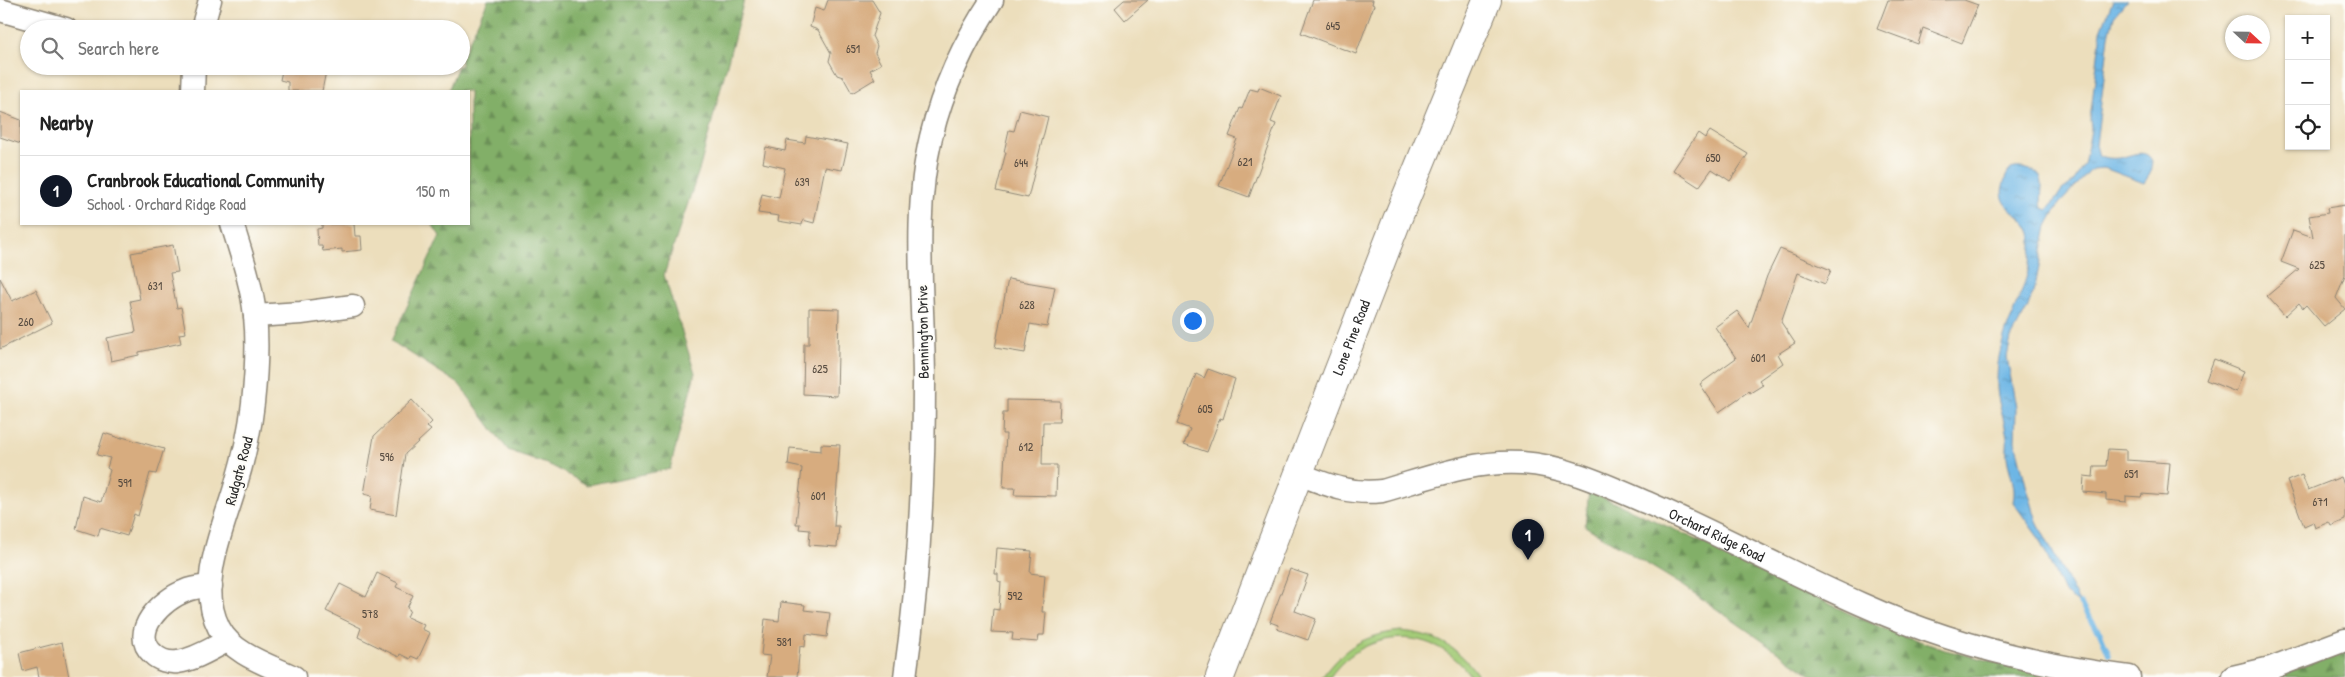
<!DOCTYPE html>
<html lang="en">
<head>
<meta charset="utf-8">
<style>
  :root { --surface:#fff; --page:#f6f6f6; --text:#222; --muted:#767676; --line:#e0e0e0; --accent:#111827 }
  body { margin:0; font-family:"Patrick Hand",sans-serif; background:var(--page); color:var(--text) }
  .controls { position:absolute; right:15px; top:15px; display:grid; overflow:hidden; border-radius:0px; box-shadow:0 1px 4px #0004 }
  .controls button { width:45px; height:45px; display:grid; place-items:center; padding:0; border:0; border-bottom:1px solid var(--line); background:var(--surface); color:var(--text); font:25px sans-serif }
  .compass { position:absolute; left:2225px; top:15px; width:45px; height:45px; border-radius:50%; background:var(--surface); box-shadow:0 1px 4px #0004; rotate:112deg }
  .you { position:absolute; left:1192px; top:320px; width:18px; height:18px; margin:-12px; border:4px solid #fff; border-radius:50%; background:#1a73e8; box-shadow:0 0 0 8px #1a73e833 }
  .badge { display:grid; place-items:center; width:32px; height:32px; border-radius:50%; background:var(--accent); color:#fff; font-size:16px; font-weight:700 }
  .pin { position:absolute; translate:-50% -41px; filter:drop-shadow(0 1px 2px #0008) }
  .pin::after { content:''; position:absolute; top:26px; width:18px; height:15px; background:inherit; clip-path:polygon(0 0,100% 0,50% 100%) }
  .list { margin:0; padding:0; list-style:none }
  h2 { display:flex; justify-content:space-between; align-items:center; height:65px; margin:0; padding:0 20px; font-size:21px }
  h2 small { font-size:16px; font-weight:400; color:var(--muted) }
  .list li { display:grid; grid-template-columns:32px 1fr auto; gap:15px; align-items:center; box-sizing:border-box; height:70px; padding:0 20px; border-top:1px solid var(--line) }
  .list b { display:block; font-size:19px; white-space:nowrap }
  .list p { margin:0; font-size:16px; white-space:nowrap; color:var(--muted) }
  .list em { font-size:16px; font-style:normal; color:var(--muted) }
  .icon { flex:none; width:28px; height:28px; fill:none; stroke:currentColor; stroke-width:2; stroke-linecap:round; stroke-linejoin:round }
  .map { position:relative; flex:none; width:2345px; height:677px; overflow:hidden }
  .search { position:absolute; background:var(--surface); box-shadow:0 1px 4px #0004; left:20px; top:20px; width:450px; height:55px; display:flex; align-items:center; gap:12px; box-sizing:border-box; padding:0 18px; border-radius:28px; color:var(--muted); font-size:19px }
  .panel { position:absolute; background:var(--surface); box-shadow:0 1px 4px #0004; left:20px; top:90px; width:450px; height:135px; border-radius:0px }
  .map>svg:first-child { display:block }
</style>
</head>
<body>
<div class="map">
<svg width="2345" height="677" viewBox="0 0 2345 677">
  <defs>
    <pattern id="forest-firs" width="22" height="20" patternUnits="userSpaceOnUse" patternTransform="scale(1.25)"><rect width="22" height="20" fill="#82af68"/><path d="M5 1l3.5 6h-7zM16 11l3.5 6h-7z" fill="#6b8f56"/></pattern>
    <pattern id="water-ripples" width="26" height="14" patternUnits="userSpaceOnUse" patternTransform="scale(1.25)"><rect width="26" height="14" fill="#6db6e5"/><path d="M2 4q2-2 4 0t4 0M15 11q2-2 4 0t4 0" fill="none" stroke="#5a94ba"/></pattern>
  </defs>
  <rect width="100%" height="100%" fill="#fdfcf7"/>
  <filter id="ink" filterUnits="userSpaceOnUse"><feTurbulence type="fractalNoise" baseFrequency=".02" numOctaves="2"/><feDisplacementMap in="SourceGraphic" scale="10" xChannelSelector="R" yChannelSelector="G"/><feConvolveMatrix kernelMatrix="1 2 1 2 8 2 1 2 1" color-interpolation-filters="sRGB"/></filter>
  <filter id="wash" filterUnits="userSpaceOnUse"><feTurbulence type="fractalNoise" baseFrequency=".0096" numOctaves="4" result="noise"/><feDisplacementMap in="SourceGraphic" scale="20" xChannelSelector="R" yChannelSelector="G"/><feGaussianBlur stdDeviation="1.12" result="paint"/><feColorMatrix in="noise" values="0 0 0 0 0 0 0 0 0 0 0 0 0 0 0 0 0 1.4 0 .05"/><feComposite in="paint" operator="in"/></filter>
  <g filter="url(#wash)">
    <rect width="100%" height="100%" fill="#ecdebc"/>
    <path fill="#a3cb77" stroke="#677b51" d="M1401,631C1436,634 1460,648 1479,677H1471C1436,625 1366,626 1330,677H1322C1344,647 1364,635 1401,631Z"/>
    <path fill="url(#forest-firs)" stroke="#566d4a" d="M488,0H744L700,167L664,275L695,373L670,469L587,485L552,466L508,450L459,384L391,341L440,236L432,224H469V91H448L458,66H461V59Z
      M1589,491L1746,562L1846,612L1885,629L1945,650L2058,677H1814L1685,587L1585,526Z
      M2345,651V677H2273Z"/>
    <path fill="url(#water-ripples)" stroke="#4c7088" d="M2113,0H2127L2114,16L2109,36L2096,145L2099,156C2106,158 2112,159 2119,158C2130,156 2146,147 2152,161L2150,174L2144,183L2104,168L2092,169L2059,204L2047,226L2035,287L2027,309L2011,338L2007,357L2016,408L2015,441L2026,485L2038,524L2080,604L2064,593L2038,537L2013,502C2017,486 2009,473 2007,457C2006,451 2008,445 2007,438C2005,419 1996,401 1997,382C1997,371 1998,359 2001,348C2010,311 2033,279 2032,239C2031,215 1996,211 2003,186C2005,179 2006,174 2011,169C2017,167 2021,168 2027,169C2051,175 2038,191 2042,208L2048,210L2062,190L2073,182L2084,165L2091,130L2090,119L2101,31Z"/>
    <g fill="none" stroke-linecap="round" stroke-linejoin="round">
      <path stroke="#6db6e5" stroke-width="5.5" d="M2080,604L2100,633L2109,654"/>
    </g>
    <g id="blocks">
      <path fill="#d7ac7f" d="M828,0H872L880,13L872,36L877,46L875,53L881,64L870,70L875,79L852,93L843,77L837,75L829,61L831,53L818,30L810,27L815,8L824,11Z
        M1124,0H1148L1125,20L1115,8Z
        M1313,0H1373L1372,4L1374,5L1356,54L1301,33Z
        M1888,0H1964L1978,5L1962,43L1923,28L1918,44L1877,29Z
        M283,66H327L322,91H288V82L280,80Z
        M1259,87L1281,96L1271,122L1276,124L1249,197L1219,186L1237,139L1229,136L1240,108L1242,109L1250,89L1258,91Z
        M1020,110L1048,117L1028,198L996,191L1006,152H1004L1009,130L1014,131Z
        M0,112L21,120V144L0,137Z
        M1710,131L1748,154L1730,181L1712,169L1699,187L1673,170L1698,133L1705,138Z
        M806,136L848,144L842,170L825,167L814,223L803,220L802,225L778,221L779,216L758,213L762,194L779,198L785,168L763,163L766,147L785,151L787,140L805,143Z
        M2345,205V275L2336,298L2345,309L2324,326L2306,305L2303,308L2299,303L2285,316L2267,296L2299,269L2281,262L2293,230L2313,237L2309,216L2328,213L2327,208Z
        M322,224H354L355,236H361L362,250L342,252V249L323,251L322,246H318L317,229L322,228Z
        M173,245L178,272L170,273L177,308L181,307L186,333L179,334L181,343L139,352V355L111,361L107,338L136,332L130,301L140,299L131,253Z
        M1780,249L1831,270L1825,284L1798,273L1781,322L1795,343L1778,354L1783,363L1759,380L1763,385L1750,393L1749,391L1719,412L1700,384L1736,358L1715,327L1737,311L1749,328L1767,276Z
        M0,278L12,301L36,290L52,323L0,349Z
        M1008,279L1055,287L1047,327L1030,324L1025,353L995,348Z
        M809,308L839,309L837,396L803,394L804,344H809Z
        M2214,359L2244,371L2236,392L2206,380Z
        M1208,369L1235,379L1223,419L1220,418L1207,452L1184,444L1190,429L1177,424L1196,374L1204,378Z
        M412,400L432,422L427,427L431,430L405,454L396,515L370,510L372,496L364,494L374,436Z
        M1007,400L1060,401L1059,422H1043L1042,465H1057L1056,496L1014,495L1015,488H1003L1006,434H1002L1003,413H1007Z
        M104,433L122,439V437L164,449L156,474L150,473L138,516L134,514L127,536L100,528L98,536L76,529L83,496L101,502L110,470L107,468L110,458L97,455Z
        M821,444L840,445L834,526H839L837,547L809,545L810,530L799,529L800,524H796L802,468L788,465L790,448L821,451Z
        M2108,449L2126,450V460L2170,463L2167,496L2142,494L2141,497L2126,496V502L2106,500V494L2083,492L2084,476L2093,477L2094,466H2106Z
        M2302,475L2308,490L2341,477L2345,486V520L2331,526L2329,522L2315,528L2313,522L2304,526L2287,481Z
        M997,548L1032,551L1030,573L1045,575L1042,612H1046L1044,635H1039L1038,642L1012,640L1013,633L991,632L993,609L999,610L1001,582L998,581V574H995Z
        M1290,569L1308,575L1295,611L1316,619L1308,640L1277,629L1278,625L1270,622Z
        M377,573L398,583L396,587L413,595L407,608L410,610L407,617L424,625L422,629L430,633L418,659L411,656L410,659L400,654L399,657L358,637L361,628L326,611L340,584L366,597Z
        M781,602L805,605L804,610L830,613L827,637L806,634L805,647L800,646L797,677H767L770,656L761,655L765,619L779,621Z
        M62,642L69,677H39L37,667L23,671L19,653Z"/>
    </g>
  </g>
  <g filter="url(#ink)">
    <use href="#blocks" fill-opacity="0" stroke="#8c8474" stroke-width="1"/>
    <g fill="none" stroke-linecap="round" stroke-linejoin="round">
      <g stroke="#8c8474" stroke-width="25">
        <g id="street">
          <path d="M0,10L66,29"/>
          <path d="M202,29L210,0"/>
          <path d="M193,91L194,66"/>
          <path d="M232,224C241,253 252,285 255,316C258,344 256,375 253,403C250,431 244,457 236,484C224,527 196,584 219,628C232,654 269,665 294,677"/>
          <path d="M255,316L301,313L353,306"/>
          <path id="s1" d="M1299,474C1327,485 1351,495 1382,491C1428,478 1473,460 1522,463C1567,466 1608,486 1650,504C1721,535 1790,573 1861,604C1947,643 2036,665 2129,677"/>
          <path d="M211,586C202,587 193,587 185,591C163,599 128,632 153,654C159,660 169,663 178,662C196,659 211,649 227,641"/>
          <path d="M905,677C919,580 924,481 924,383C924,302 912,216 931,137C943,88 964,42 992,0"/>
          <path d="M2233,677L2271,668L2345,640"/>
        </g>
      </g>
      <g stroke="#8c8474" stroke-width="30">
        <g id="secondary">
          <path id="s2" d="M1220,677L1397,220L1487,0"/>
        </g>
      </g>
      <use href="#street" stroke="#fff" stroke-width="22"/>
      <use href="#secondary" stroke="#fff" stroke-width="28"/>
    </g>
  </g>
  <g text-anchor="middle" stroke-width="4" stroke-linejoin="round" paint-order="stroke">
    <g font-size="12" fill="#564b40">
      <text x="1333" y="30">645</text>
      <text x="853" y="53">651</text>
      <text x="1713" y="162">650</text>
      <text x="1245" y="166">621</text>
      <text x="1021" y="167">644</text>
      <text x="802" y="186">639</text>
      <text x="2317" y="269">625</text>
      <text x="155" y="290">631</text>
      <text x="1027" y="309">628</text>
      <text x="26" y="326">260</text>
      <text x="1758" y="362">601</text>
      <text x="820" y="373">625</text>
      <text x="1205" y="413">605</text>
      <text x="1026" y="451">612</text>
      <text x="387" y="461">596</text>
      <text x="2131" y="478">651</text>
      <text x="125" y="487">591</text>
      <text x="818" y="500">601</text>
      <text x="2320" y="506">671</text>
      <text x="1015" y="600">592</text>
      <text x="370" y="618">578</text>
      <text x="784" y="646">581</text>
    </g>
    <g font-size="15" fill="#2b2b2b" stroke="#fdfcf7">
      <text transform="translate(923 332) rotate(-91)" y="5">Bennington Drive</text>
      <text dy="5" stroke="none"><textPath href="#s2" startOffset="364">Lone Pine Road</textPath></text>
      <text transform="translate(239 471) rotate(-75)" y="5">Rudgate Road</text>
      <text dy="5" stroke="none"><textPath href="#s1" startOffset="438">Orchard Ridge Road</textPath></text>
    </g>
  </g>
</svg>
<div class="controls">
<button>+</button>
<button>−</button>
<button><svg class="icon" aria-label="locate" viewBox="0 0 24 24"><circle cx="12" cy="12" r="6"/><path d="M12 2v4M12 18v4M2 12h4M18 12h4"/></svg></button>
</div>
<svg class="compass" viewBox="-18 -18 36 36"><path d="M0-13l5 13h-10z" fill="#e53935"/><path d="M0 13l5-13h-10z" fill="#767676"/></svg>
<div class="you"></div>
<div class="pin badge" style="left:1528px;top:560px">1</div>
<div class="search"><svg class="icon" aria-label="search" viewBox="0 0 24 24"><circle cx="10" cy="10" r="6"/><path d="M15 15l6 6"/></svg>Search here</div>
<section class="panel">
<h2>Nearby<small></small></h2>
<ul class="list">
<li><span class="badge">1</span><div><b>Cranbrook Educational Community</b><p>School · Orchard Ridge Road</p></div><em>150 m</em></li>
</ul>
</section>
</div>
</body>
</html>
